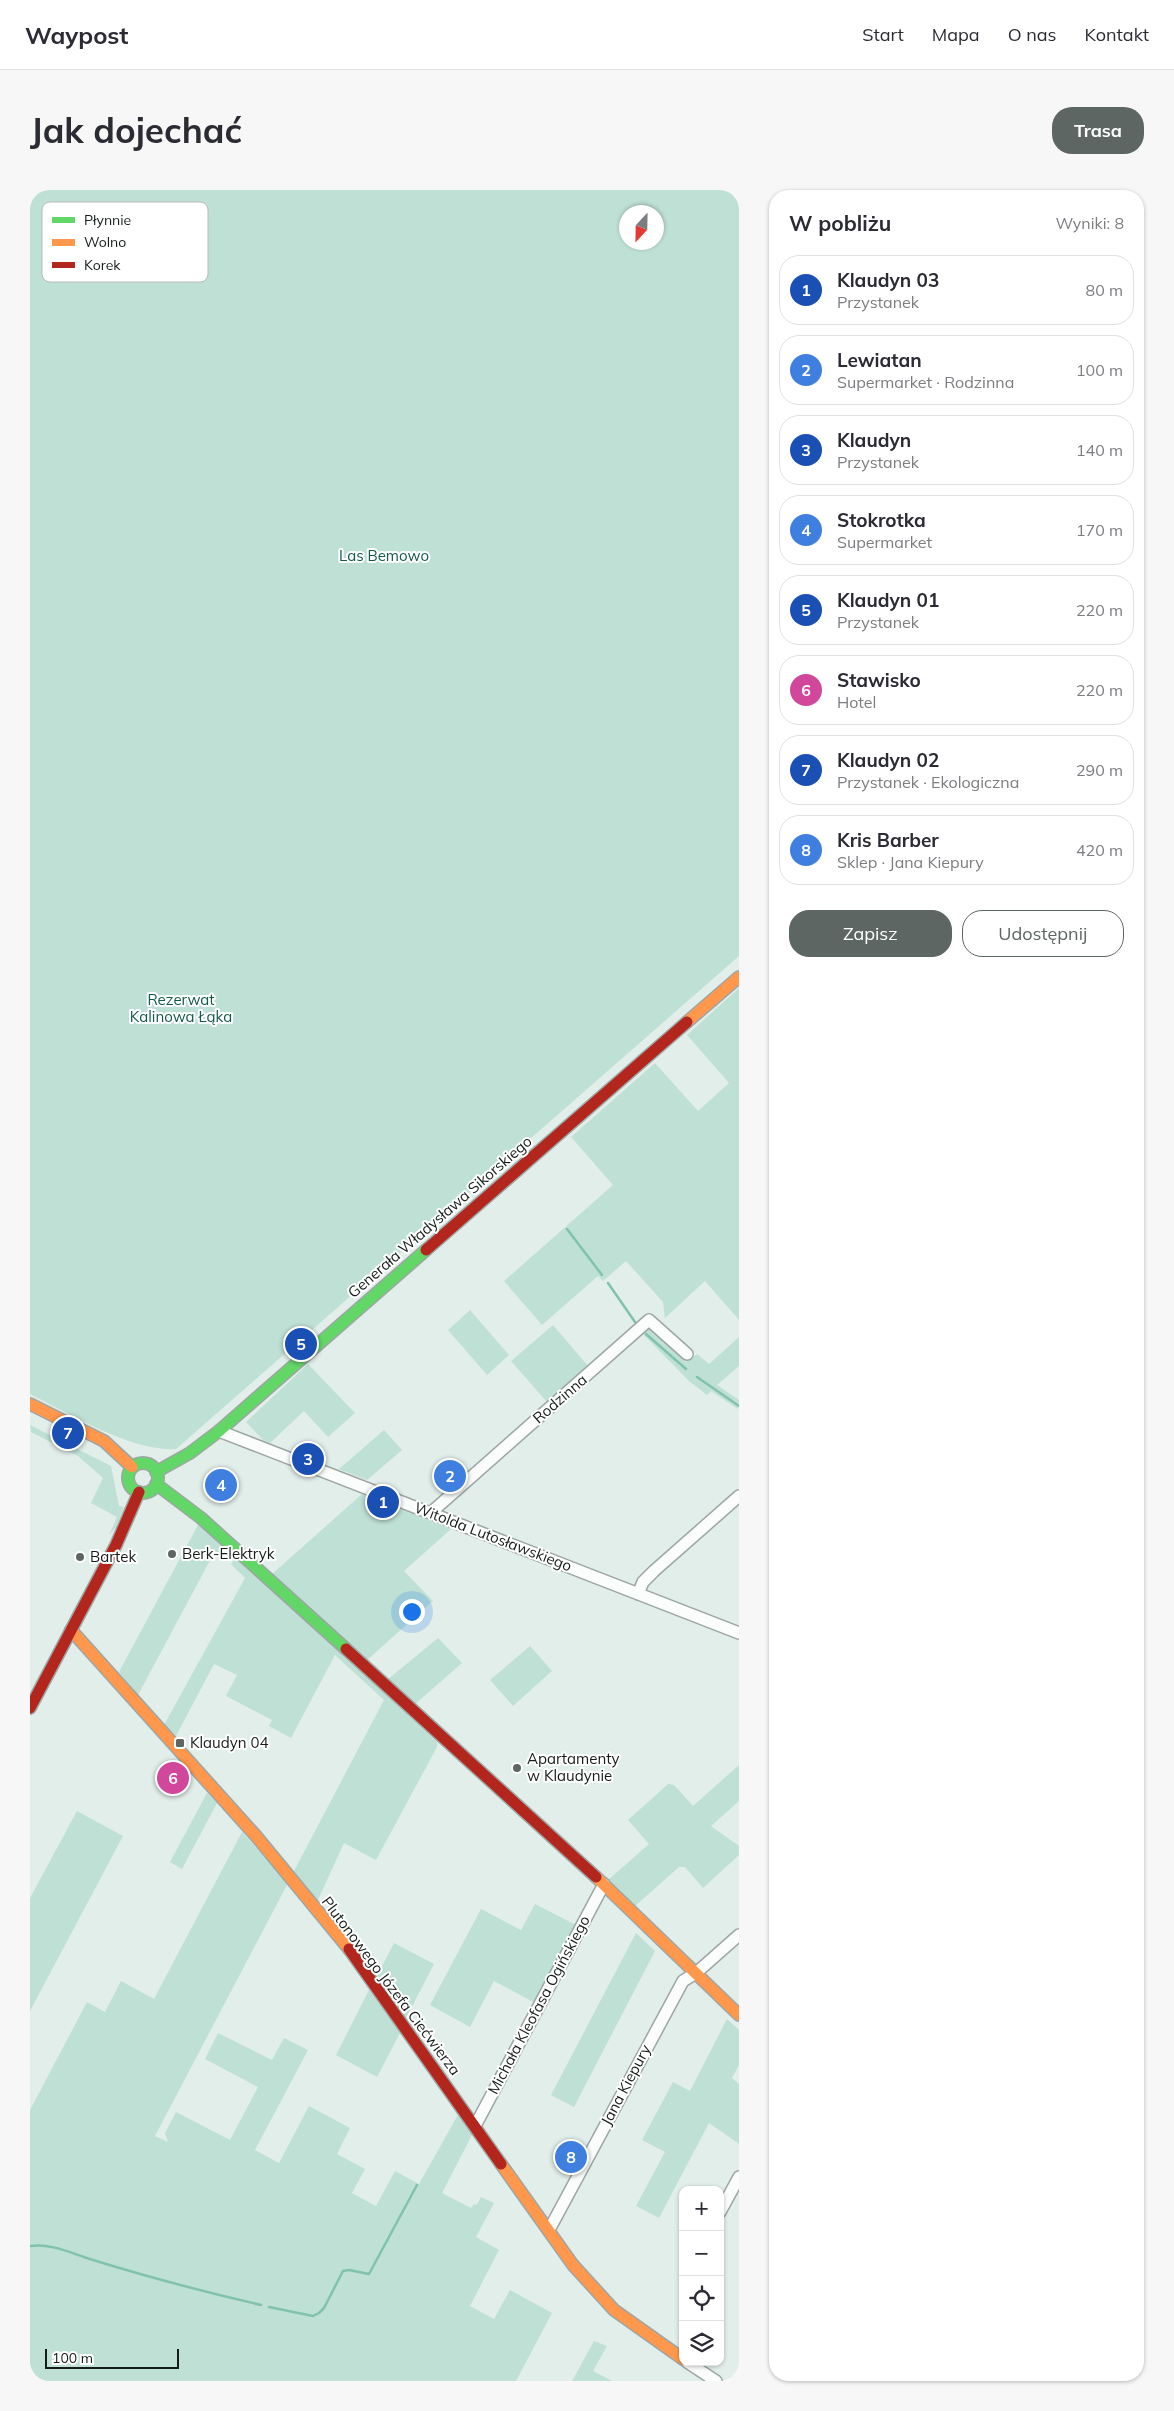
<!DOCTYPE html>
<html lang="pl">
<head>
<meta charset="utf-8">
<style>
  :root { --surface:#fff; --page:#f7f7f7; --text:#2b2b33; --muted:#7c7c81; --line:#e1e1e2; --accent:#5d6663 }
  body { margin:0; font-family:Mulish,sans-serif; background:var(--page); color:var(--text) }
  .controls { position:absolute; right:15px; bottom:15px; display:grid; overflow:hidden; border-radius:10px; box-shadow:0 1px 4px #0004 }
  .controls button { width:45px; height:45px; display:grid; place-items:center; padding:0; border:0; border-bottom:1px solid var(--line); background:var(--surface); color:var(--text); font:25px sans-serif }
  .compass { position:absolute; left:589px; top:15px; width:45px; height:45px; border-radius:50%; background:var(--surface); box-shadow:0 1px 4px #0004; rotate:202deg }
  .scale { position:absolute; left:15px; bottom:12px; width:134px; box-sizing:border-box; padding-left:5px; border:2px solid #151c1a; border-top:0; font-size:14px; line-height:18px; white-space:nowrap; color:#151c1a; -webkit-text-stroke:4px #fff; paint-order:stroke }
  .you { position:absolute; left:381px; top:1421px; width:18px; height:18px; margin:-12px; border:4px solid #fff; border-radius:50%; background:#1a73e8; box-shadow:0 0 0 8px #1a73e833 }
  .badge { display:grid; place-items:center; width:32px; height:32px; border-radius:50%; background:var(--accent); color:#fff; font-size:16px; font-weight:700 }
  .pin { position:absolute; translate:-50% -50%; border:2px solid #fff; box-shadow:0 1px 5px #0006 }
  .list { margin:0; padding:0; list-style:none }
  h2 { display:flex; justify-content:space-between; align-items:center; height:65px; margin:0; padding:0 20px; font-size:21px }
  h2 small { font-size:16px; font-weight:400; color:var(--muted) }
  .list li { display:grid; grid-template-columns:32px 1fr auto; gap:15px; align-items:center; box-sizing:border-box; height:70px; margin:0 10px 10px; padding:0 10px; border:1px solid var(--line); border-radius:20px }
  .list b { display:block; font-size:19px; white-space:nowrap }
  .list p { margin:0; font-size:16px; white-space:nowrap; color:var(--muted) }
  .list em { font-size:16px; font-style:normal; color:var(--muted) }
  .actions { display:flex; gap:10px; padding:15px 20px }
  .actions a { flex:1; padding:11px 0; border:1px solid var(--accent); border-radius:20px; text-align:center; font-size:18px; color:var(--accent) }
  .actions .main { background:var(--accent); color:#fff }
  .icon { flex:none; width:28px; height:28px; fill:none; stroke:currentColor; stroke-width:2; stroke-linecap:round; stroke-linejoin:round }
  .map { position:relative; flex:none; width:709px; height:2191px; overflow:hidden; border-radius:20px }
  header { display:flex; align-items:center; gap:30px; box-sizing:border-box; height:70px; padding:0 25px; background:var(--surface); border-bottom:1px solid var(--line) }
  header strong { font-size:24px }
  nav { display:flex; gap:28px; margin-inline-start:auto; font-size:18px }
  .intro { display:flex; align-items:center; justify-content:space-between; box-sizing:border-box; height:120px; padding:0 30px }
  h1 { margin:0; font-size:35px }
  .button { padding:12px 22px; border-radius:20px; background:var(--accent); color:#fff; font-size:18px; font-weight:700 }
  main { display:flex; gap:30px; padding:0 30px }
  aside { flex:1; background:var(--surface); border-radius:20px; box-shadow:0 1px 4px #0004 }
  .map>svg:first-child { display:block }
</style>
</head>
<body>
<header>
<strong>Waypost</strong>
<nav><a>Start</a><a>Mapa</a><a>O nas</a><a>Kontakt</a></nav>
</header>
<div class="intro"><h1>Jak dojechać</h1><a class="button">Trasa</a></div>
<main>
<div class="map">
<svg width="709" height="2191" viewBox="0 0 709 2191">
  <rect width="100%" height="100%" fill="#e2eeea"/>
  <path fill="#bfe0d5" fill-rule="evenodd" d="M0,0H709V766L146,1259C102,1262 40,1224 0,1204ZM596,22H626V52H596Z
    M709,798V1130L675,1091L635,1128L633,1112L596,1071L573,1091L568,1086L512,1135L474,1091L583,995L541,947L625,873L668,921L699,893L657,845Z
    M440,1120L479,1165L457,1185L418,1140Z
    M523,1135L558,1176L517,1212L481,1171Z
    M619,1138L656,1172L667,1164L679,1174L709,1147V1176L687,1195L709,1210L708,1219L681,1201L677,1205L659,1191L612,1143Z
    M278,1174L325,1223L298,1247L274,1221L240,1253L233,1250L216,1232Z
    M0,1235L81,1276L89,1316L94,1317L86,1337L79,1345L87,1327L61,1313L73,1288L48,1266L1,1242Z
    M354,1240L372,1260L337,1290L309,1279Z
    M332,1304L421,1339L374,1381L403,1411L336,1471L241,1385Z
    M169,1333L197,1358L196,1370L185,1361L108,1505L89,1482Z
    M206,1367L407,1552V1557L346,1670L314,1653L287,1712L264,1681L354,1510L305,1465L261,1548L239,1536L242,1530L196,1506L207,1485L184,1474L146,1546L134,1535L215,1388L201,1374Z
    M408,1448L432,1473L384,1515L357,1490Z
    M500,1456L522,1481L483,1516L460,1490Z
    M709,1575V1611L681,1636L709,1656V1665L673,1698L655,1677H649L605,1716L578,1690L619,1654L598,1630L638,1594L644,1595L663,1616Z
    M177,1603L187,1613L152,1679L140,1672Z
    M47,1621L93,1646L0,1821V1708Z
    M212,1642L258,1693L125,1946L138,1952L135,1943L146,1922L200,1950L228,1897L175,1869L188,1843L242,1870L254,1848L278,1860L225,1960L249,1973L279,1916L320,1938L307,1964L335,1979L322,2003L346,2016L365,1981L389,1994L429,1923L443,1943L412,2003L441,2018L444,2014L447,2015L451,2007L464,2013L446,2047L469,2060L440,2116L464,2129L480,2100L522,2123L486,2191H0V1920L57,1812L75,1822L91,1791L124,1809Z
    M505,1714L546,1735L505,1813L464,1791L440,1837L400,1815L451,1719L491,1740Z
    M606,1743L625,1761L544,1917L521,1905Z
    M364,1753L404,1774L377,1826L374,1828L346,1788Z
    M339,1800L370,1843L347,1887L306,1865Z
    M697,1829L709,1840V1875L702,1888L709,1894V1954L679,1933L629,2028L606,2016L635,1962L612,1950L643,1892L660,1901Z
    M564,2151L577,2156L563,2181L582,2191H542Z"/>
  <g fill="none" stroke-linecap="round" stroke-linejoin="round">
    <path stroke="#81c2ae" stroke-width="2.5" d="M537,1039L572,1085
      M578,1093L605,1132
      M616,1144L656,1179
      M667,1187L709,1216
      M0,2056C23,2053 42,2064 63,2070C118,2087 175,2102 231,2115
      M239,2117L283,2126L289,2123L294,2118L313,2081L319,2080L339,2084L387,1995"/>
    <g stroke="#9ea6a4" stroke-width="14">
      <path id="street" d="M189,1241L709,1443
        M403,1324L405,1319L619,1130L657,1164
        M608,1404L613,1392L624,1381L709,1306
        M445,1936L574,1694
        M690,2022L709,1987
        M519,2040L653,1791L666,1783L709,1745
        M657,2172L686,2191"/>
    </g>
    <g stroke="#9ea6a4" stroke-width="14">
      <path id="fast" d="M98 1288a15 15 0 1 1 30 0a15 15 0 1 1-30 0Z
        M126,1282L160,1263L189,1241L396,1060
        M126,1294L171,1328L316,1459"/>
    </g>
    <g stroke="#9ea6a4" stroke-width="14">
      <path id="slow" d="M657,832L709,787
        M0,1214L74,1251L102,1277
        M41,1440L226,1646L319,1759
        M566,1687L709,1825
        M471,1974L543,2075L584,2120L653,2169"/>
    </g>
    <g stroke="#9ea6a4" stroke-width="14">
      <path id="jam" d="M396,1060L657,832
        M316,1459L566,1687
        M0,1518L86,1355L109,1302
        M319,1759L471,1974"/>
    </g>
    <use href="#street" stroke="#fbfcfc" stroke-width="11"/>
    <use href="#fast" stroke="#63d668" stroke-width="11"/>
    <use href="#slow" stroke="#ff974d" stroke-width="11"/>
    <use href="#jam" stroke="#b3261e" stroke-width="11"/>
  </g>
  <g fill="#5d6663" stroke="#fff" stroke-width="2">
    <circle cx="142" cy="1364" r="5"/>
    <circle cx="50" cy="1367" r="5"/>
    <rect x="145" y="1548" width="10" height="10" rx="2.5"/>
    <circle cx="487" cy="1578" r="5"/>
  </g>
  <g text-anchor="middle" stroke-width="4" stroke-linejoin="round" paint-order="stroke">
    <g font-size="15" fill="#125a48" stroke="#fff">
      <text x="354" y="371">Las Bemowo</text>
      <text x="151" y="815">Rezerwat<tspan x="151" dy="17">Kalinowa Łąka</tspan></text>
    </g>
    <g font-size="15" fill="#151c1a" stroke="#fff">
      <text transform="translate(410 1027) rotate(-41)" y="5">Generała Władysława Sikorskiego</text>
      <text transform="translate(530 1209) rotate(-41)" y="5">Rodzinna</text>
      <text transform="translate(463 1347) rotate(21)" y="5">Witolda Lutosławskiego</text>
      <text transform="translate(361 1796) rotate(53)" y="5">Plutonowego Józefa Ciećwierza</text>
      <text transform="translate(509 1815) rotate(-62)" y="5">Michała Kleofasa Ogińskiego</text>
      <text transform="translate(596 1895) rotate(-62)" y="5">Jana Kiepury</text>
    </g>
    <g font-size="15" fill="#151c1a" stroke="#fff" text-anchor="start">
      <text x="152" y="1369">Berk-Elektryk</text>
      <text x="60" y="1372">Bartek</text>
      <text x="160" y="1558">Klaudyn 04</text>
      <text x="497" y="1574">Apartamenty<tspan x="497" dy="17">w Klaudynie</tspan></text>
    </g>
  </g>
  <rect x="12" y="12" width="166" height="80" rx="8" fill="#fff" stroke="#b9bbba" stroke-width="1"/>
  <rect x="22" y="27" width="23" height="6" fill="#63d668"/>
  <rect x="22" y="49" width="23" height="7" fill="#ff974d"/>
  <rect x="22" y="72" width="23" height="6" fill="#b3261e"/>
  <g font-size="14" fill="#151c1a">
    <text x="54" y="35">Płynnie</text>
    <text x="54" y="57">Wolno</text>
    <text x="54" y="80">Korek</text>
  </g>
</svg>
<div class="controls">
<button>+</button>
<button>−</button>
<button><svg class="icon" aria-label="locate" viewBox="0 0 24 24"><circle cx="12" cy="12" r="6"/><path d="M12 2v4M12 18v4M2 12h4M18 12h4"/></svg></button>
<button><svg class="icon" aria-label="layers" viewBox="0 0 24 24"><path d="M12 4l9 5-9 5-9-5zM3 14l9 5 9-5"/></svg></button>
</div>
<svg class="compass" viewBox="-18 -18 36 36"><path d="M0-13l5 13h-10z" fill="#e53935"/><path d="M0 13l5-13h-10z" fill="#7c7c81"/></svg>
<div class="scale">100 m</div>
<div class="you"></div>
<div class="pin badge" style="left:353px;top:1312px;background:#1a4fb4">1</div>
<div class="pin badge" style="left:420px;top:1286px;background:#3f7fe0">2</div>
<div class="pin badge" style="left:278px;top:1269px;background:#1a4fb4">3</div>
<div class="pin badge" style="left:191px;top:1295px;background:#3f7fe0">4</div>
<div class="pin badge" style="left:271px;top:1154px;background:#1a4fb4">5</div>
<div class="pin badge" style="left:143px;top:1588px;background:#d1479c">6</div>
<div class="pin badge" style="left:38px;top:1243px;background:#1a4fb4">7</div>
<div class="pin badge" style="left:541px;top:1967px;background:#3f7fe0">8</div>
</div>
<aside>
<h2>W pobliżu<small>Wyniki: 8</small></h2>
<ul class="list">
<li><span class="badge" style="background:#1a4fb4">1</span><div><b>Klaudyn 03</b><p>Przystanek</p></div><em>80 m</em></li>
<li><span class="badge" style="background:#3f7fe0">2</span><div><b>Lewiatan</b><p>Supermarket · Rodzinna</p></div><em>100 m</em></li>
<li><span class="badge" style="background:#1a4fb4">3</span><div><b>Klaudyn</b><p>Przystanek</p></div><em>140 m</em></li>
<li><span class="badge" style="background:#3f7fe0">4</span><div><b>Stokrotka</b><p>Supermarket</p></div><em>170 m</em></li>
<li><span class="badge" style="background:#1a4fb4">5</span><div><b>Klaudyn 01</b><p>Przystanek</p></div><em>220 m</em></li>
<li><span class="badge" style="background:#d1479c">6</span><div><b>Stawisko</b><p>Hotel</p></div><em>220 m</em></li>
<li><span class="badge" style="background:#1a4fb4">7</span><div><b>Klaudyn 02</b><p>Przystanek · Ekologiczna</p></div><em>290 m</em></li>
<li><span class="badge" style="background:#3f7fe0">8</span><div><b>Kris Barber</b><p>Sklep · Jana Kiepury</p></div><em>420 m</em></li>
</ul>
<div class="actions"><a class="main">Zapisz</a><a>Udostępnij</a></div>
</aside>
</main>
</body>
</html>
